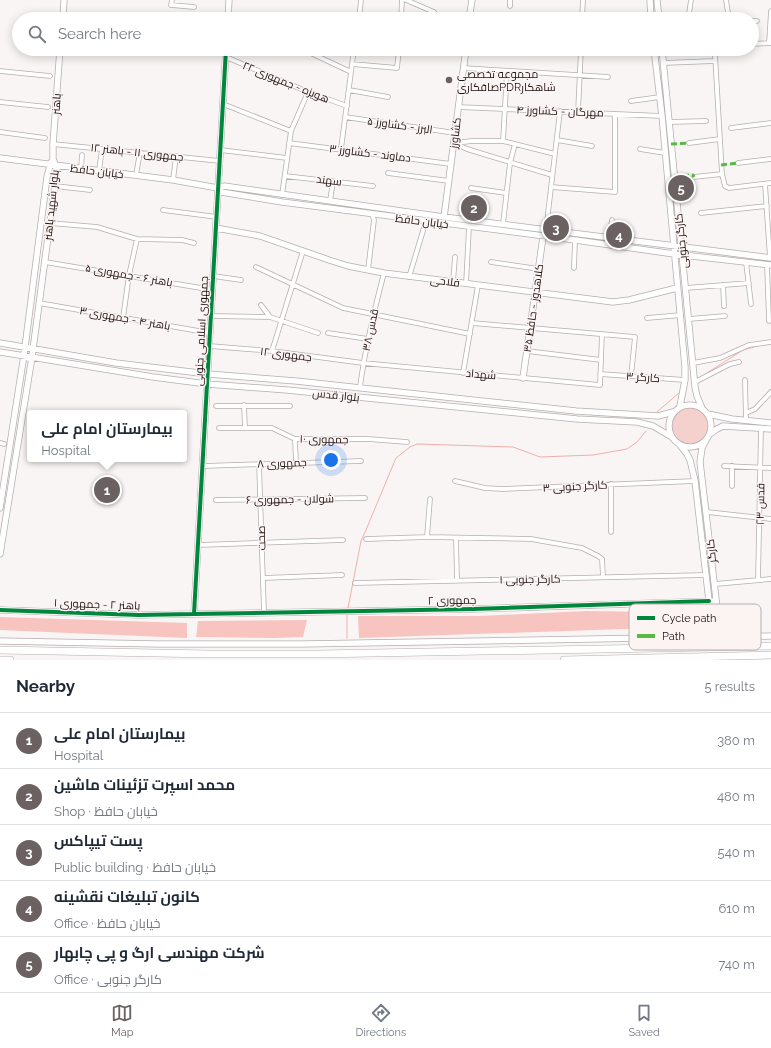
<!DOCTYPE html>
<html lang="en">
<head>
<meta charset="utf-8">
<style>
  :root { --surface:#fff; --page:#f2f2f3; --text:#1f2937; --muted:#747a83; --line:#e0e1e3; --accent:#6a6160 }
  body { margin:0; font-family:Raleway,Cairo,sans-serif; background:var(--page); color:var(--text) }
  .you { position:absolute; left:331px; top:460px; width:14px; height:14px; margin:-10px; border:3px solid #fff; border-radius:50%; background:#1a73e8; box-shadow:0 0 0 6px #1a73e833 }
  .badge { display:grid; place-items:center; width:26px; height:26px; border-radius:50%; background:var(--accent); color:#fff; font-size:13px; font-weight:700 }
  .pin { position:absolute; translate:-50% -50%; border:2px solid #fff; box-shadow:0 1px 4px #0006 }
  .popup { position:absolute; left:27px; top:410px; width:160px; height:52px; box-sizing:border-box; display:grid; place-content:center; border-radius:4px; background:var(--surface); filter:drop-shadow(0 1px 3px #0005); font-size:13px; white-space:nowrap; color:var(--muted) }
  .popup b { font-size:15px; color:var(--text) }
  .popup::after { content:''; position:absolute; left:50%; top:100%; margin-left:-8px; border:8px solid transparent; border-top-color:var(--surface) }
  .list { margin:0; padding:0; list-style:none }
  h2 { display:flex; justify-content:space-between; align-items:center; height:52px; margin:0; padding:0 16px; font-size:17px }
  h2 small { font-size:13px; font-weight:400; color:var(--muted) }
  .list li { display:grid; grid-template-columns:26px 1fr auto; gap:12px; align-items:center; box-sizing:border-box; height:56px; padding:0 16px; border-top:1px solid var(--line) }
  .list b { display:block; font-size:15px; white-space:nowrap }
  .list p { margin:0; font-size:13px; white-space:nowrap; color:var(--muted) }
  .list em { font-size:13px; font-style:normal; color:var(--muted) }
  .icon { flex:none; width:22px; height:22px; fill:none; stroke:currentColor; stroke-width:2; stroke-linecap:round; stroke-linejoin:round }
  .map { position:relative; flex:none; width:771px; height:660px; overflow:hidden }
  .search { position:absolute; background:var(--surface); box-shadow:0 2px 10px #0003; left:12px; right:12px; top:12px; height:44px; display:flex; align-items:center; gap:10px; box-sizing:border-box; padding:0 14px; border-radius:22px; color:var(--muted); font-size:15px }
  .sheet { height:332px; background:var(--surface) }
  nav { display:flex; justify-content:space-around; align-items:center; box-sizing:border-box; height:56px; border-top:1px solid var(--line); background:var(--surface); font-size:11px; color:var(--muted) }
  nav a { display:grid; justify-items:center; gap:2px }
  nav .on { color:var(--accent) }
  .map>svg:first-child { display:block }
</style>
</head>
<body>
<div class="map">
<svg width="771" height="660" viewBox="0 0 771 660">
  <rect width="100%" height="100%" fill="#f9f5f5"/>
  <path fill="#f5d1cd" d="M670 426a19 19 0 1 1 38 0a19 19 0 1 1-38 0Z"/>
  <path fill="#f7c4bf" d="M586,611L651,612L652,628L359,638L358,616H479Z
    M0,617L187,623V638L0,630Z
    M307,620L303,637L274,638L196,637L198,621Z"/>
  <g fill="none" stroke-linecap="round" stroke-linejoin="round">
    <path stroke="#f0b0aa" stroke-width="1" d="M707,373L743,350L761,345
      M657,412L680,392
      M348,608L361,541L366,530L396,458L410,447L417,444L513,447L540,457L593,455L627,449L637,442L646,431
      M347,638V614"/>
    <g stroke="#b6aeae" stroke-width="5.5">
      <path id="street" d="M172,0L171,5L194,7
        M406,0L434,12
        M726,0L729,19
        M510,6V0
        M689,14L691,0
        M359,19L361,0
        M401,19L402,0
        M582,19L583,0
        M752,21H757
        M769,43L771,11
        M752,44L771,43
        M302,49L351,72
        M716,49L715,55L722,174L725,186L729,188L771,183
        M581,52L654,53
        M226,57L308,92L347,106
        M663,63L715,61
        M352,64L397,68L399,49
        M463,68L608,77
        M0,71L50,76
        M507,71L503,141L555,154
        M349,90L388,97
        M631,101L660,97
        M0,102L48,107
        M223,104L291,131
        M458,107L662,116
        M578,112L581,49
        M345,117L455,133
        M669,122L706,121
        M731,128L771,123
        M0,132L45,138
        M557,140L592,146
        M289,143L451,164
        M454,143L467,149L552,175
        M454,143L472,141H503
        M689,143L720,139
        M53,144L220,161
        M341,149L354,49
        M640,149L665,153
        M220,150L287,158
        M738,163L771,159
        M81,168L82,155
        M99,171L102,149
        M388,173L449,181
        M136,175L140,152
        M285,176L373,186
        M694,177L722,174
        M173,180L176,156
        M765,184L770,258
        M55,186L90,190
        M551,187L615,192V114
        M471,188L506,193
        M282,195L291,131L308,92
        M330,201L333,181
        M163,210L217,217
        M701,213L767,206
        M50,223L97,227L137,239L182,240L194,243
        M503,224L510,163L515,144
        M546,230L560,111
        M609,238L612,220
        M45,262L213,290
        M491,262L539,269
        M746,262L751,304
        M767,264L769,321
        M256,267L343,308L470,334
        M574,268L575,240
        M368,270L374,220L372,214
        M213,276L241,280
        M409,277L426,221
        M453,282L455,257
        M466,284L469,227
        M723,285L724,306
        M686,288L749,283
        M39,303L210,333
        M261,305L270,317L318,333
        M211,316L270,317
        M123,318L129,275L137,239
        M647,318L681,315
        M689,319L725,316
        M472,323L635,337L631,376
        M328,333L368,339
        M209,346L272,351L363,363L600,385L602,334
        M272,351L303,251
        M527,351L601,360
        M693,363L720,358L749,345L771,342
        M463,373L478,285
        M600,374L685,380
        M745,380L746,421
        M695,382L730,364L739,362
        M360,387C365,348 374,311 384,273
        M244,405L245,428
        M216,406H290
        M746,413L755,409L771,392
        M219,428H272L295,439H368L407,442
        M295,439L296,463
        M0,443L4,444
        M259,464L264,612
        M203,466L361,461
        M724,466L771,468
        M732,466V486
        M455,481L485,488L503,489L695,481
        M611,484V532
        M216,500L365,498
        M707,512L771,519
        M427,537L430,499
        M456,538L457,580
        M366,539L427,537L531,539L582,548L598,556L602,559L603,577
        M198,545L343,540
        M263,578L342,575
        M758,580L761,428
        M355,583L706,575
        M715,584L771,579"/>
    </g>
    <g stroke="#b6aeae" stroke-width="7">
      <path id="secondary" d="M650,0L651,19
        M657,0L659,19
        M63,19L64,0
        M228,19L229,0
        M469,19L472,0
        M654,49L662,116L685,367V380L680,406
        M662,49L695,387L697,396L702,408
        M0,158L173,180L218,188L224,186L444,217L771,258
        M218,188L221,192L282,202L575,240L674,254L771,265
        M444,217L466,49
        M216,228L260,236L329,260L348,266L384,273L613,302L629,300L677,288
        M0,343L116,363L208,374L296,381L576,411L658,416L673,412
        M0,352L153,377L207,384L287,390L577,419L637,422L653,426L670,436
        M523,378L543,237
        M669 426a21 21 0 1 1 42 0a21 21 0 1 1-42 0Z
        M708,414L732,419L771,423
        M710,434L717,429L723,426L771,429
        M706,440L702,448L700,462L718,616C724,630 737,631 750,634
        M680,445L687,454L690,460L695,481L709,601C709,623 704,630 683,636
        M0,508L24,355L47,177L51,162
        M0,554L32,357L56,177V166L53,159V144L60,49
        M0,610L139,615L194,614L474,609L716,601
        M194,614L226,49
        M706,620L709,628L714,629L718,627L721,622
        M0,641L159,644H302L771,636"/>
    </g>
    <g stroke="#b6aeae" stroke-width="8">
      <path id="highway" d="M0,650L208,654H319L771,646
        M0,660H10
        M564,660L771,655"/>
    </g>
    <use href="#street" stroke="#fefefe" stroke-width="4"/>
    <use href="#secondary" stroke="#fefefe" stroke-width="5.5"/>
    <use href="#highway" stroke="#fefefe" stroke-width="7"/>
    <path stroke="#58b947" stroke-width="3" stroke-dasharray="6 3" stroke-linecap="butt" d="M671,144L689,143
      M721,165L738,163
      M674,176L693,175L694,177"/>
    <g stroke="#fbf4f3" stroke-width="6">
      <path id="cycleway" d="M0,610L139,615L194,614L474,609L709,601
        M194,614L226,49"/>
    </g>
    <use href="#cycleway" stroke="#00873e" stroke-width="4"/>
  </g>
  <circle fill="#6a6160" stroke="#fbf4f3" stroke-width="1.5" cx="449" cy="80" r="4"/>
  <g text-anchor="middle" stroke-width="3" stroke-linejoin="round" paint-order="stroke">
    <g font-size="11" fill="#1d1210" stroke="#fbf4f3" text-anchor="start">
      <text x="457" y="78">مجموعه تخصصی<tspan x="457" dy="13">صافکاریPDRشاهکار</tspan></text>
    </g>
    <g font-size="11" fill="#1d1210" stroke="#fbf4f3">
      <text transform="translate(286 82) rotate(22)" y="4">هویزه - جمهوری ۲۲</text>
      <text transform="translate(56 104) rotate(-86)" y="4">باهنر</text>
      <text transform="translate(560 111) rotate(2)" y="4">مهرگان - کشاورز ۴</text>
      <text transform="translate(400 125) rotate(8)" y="4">البرز - کشاورز ۵</text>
      <text transform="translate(455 133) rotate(-83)" y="4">کشاورز</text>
      <text transform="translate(137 152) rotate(6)" y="4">جمهوری ۱۱ - باهنر ۱۲</text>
      <text transform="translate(370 153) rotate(7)" y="4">دماوند - کشاورز ۳</text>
      <text transform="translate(97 171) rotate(7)" y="4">خیابان حافظ</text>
      <text transform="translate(329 180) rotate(7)" y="4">سهند</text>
      <text transform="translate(51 205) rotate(-84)" y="4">بلوار شهید باهنر</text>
      <text transform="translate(422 221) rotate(7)" y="4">خیابان حافظ</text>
      <text transform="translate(681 241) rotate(-96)" y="4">کارگر جنوبی</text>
      <text transform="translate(129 275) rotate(10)" y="4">باهنر ۶ - جمهوری ۵</text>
      <text transform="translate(445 281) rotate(7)" y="4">فلاحی</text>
      <text transform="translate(533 308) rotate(-82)" y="4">کلاهدوز - حافظ ۳۵</text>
      <text transform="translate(125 318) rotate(10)" y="4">باهنر ۴ - جمهوری ۳</text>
      <text transform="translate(370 330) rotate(-78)" y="4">قدس ۳۸</text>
      <text transform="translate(201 331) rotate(-87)" y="4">جمهوری اسلامی جنوبی</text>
      <text transform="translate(286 354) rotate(7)" y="4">جمهوری ۱۲</text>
      <text transform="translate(481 374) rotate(5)" y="4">شهداد</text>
      <text transform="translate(643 377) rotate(4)" y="4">کارگر ۳</text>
      <text transform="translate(336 395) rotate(6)" y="4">بلوار قدس</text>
      <text transform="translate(324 439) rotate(1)" y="4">جمهوری ۱۰</text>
      <text transform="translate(282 463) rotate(-2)" y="4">جمهوری ۸</text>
      <text transform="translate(575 486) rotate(-3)" y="4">کارگر جنوبی ۳</text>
      <text transform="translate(290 499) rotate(-1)" y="4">شولان - جمهوری ۶</text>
      <text transform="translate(760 504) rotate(-89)" y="4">قدس ۲۳</text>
      <text transform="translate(261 538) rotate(-92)" y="4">صحت</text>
      <text transform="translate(711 551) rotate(-96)" y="4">کارگر</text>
      <text transform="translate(530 579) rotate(-1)" y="4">کارگر جنوبی ۱</text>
      <text transform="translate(452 600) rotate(-1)" y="4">جمهوری ۲</text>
      <text transform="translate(97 604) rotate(2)" y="4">باهنر ۲ - جمهوری ۱</text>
    </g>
  </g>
  <rect x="629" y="604" width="132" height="46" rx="6" fill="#fbf4f3" stroke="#b8b0af" stroke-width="1"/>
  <rect x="637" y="616" width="18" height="4" fill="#00873e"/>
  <rect x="637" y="634" width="18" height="4" fill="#58b947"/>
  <g font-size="11" fill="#1d1210">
    <text x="662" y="622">Cycle path</text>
    <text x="662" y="640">Path</text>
  </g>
</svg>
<div class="you"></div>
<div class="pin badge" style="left:107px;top:490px">1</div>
<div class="popup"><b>بیمارستان امام علی</b>Hospital</div>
<div class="pin badge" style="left:474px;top:208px">2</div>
<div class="pin badge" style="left:556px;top:228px">3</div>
<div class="pin badge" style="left:619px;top:235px">4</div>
<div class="pin badge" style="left:681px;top:188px">5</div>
<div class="search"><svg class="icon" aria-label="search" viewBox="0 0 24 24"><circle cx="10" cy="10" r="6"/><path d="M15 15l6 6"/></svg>Search here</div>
</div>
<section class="sheet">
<h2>Nearby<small>5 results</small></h2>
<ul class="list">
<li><span class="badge">1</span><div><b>بیمارستان امام علی</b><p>Hospital</p></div><em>380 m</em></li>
<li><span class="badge">2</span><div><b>محمد اسپرت تزئینات ماشین</b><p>Shop · خیابان حافظ</p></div><em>480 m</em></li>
<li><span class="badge">3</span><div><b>پست تیپاکس</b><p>Public building · خیابان حافظ</p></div><em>540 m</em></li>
<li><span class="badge">4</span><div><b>کانون تبلیغات نقشینه</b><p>Office · خیابان حافظ</p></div><em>610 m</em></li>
<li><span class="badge">5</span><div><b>شرکت مهندسی ارگ و پی چابهار</b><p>Office · کارگر جنوبی</p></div><em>740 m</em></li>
</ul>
</section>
<nav>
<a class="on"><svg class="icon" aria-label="map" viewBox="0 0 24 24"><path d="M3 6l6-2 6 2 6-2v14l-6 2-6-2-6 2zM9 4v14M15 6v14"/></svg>Map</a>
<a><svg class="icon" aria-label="directions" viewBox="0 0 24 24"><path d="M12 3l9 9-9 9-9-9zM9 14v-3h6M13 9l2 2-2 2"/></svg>Directions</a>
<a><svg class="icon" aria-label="saved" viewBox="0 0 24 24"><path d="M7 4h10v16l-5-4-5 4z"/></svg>Saved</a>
</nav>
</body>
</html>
